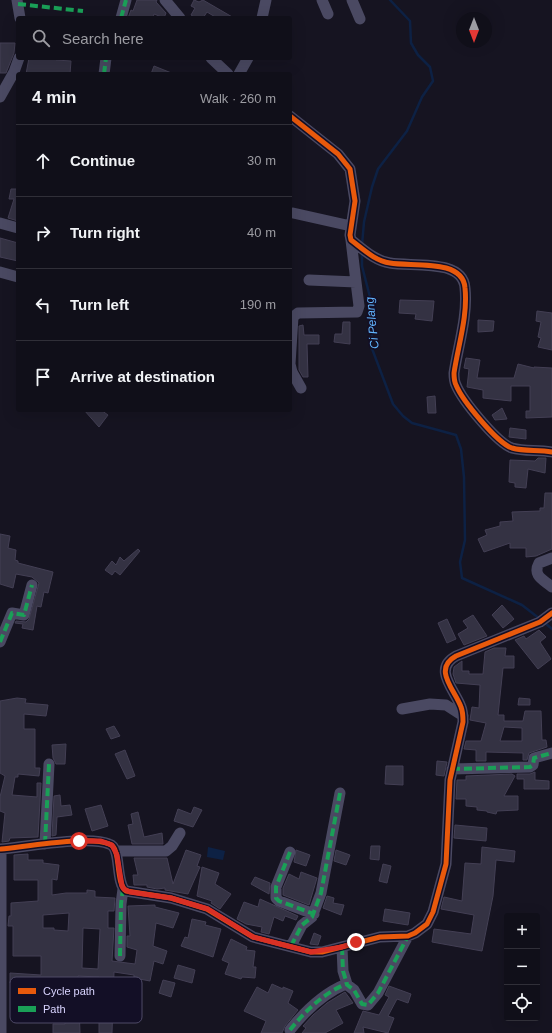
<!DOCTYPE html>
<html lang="en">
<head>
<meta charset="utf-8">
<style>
  :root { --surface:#100f19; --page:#1e1d26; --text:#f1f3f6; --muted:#9c9ca2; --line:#302f38 }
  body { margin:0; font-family:Arial,sans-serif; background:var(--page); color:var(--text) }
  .controls { position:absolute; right:12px; bottom:12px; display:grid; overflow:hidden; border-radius:4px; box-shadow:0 4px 16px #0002 }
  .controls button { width:36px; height:36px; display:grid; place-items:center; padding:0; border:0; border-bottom:1px solid var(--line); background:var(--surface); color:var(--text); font:20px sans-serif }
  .compass { position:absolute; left:456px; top:12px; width:36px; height:36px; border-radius:50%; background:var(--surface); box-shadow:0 4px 16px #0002; rotate:180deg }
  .stop { position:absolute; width:12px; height:12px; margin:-9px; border:3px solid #d93025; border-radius:50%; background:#fff }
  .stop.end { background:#d93025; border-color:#fff; box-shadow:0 1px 4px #0008 }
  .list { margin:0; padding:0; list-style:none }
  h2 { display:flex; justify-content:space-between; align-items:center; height:52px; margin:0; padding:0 16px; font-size:17px }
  h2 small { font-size:13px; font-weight:400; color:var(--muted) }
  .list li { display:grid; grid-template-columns:26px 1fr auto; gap:12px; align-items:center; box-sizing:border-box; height:72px; padding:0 16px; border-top:1px solid var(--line) }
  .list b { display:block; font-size:15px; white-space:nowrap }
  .list em { font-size:13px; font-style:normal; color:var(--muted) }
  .icon { flex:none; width:22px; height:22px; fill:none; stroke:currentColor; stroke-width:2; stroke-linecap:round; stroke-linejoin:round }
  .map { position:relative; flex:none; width:552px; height:1033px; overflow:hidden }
  .search { position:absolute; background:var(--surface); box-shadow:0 4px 16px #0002; left:16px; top:16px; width:276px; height:44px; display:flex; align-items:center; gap:10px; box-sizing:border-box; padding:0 14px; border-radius:4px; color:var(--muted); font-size:15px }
  .panel { position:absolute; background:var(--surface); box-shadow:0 4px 16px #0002; left:16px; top:72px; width:276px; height:340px; border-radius:4px }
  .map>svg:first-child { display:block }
</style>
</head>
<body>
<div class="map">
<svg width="552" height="1033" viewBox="0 0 552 1033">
  <rect width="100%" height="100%" fill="#161421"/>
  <path fill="#0d2144" d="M208,847L225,851L223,860L207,857Z"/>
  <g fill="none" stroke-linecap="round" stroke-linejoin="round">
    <path stroke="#0d2144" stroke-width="2.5" d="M362,245L364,222L372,187L378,169L407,131L422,97L433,81L430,67L418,55L411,43L410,21L390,0
      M362,254V266L371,301L373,324L371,346L393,404L403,416L412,423L456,435L461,449L464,477L465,540L460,562L462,578L522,605L540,619
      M545,623L552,629"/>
  </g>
  <path fill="#343243" stroke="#433f54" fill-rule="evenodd" d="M137,0H157L156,2L166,13L164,18L154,14L153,18H128L131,10L133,11Z
    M194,0L199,2L203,0L234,18H217L207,12L203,18H196L191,15L195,8L191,6Z
    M0,43H15L14,53L6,73H0Z
    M29,58H56V60L71,61L70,74H26Z
    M154,66L174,74H151Z
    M11,189H18V221L8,218L14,199H9Z
    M0,238L18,243V261L0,257Z
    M400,300L434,301L432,321L415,319L416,314L399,313Z
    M537,311L552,313V350L538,347L541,338L538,337L541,322L536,321Z
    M478,320L494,321L493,331L478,332Z
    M343,322H350V344L334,342L335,334H342Z
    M303,325L304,335H319V344H307L308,377H303L299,370V326Z
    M466,358L480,360L477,378H514L518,364L534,368V367L552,368V417L526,418V411H530V386H511V401L483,398V390L467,387L469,369L464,368Z
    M435,396L436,413H428L427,397Z
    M502,408L507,419L495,420L492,415Z
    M84,410H101L108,415L99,427Z
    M510,428L526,430V439L509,437Z
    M538,458H546L545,473L528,469L526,488L515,487V483L509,482L510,460L535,461Z
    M545,493H552V549L536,556L526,557V548H510V543L484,552L478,539L487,535L485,530L500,526V522L513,521L512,512L540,511V508H544Z
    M0,534L10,536L8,548L16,550L15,560L18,561V563L53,572L48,593L44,592L41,607L37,606L33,630L22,628L23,624L15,623L16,621L26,622L29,619L39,583L32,577L16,574L13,588L0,584Z
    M138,549L140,551L120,575L115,571L112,575L105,570L112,561L116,565L120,557L124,561Z
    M502,605L514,619L503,628L492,615Z
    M473,615L487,636L464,645L458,634L468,628L463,621Z
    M447,619L456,639L447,643L438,623Z
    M539,630L546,637L540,642L551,659L538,669L515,640L524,636L526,639Z
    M494,648H506L505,656H514V668H503L498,715H504V721H523L525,711H541L542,740H546L547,747L529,753L527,760H523V753L486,752V761H476V750L464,749L466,741H481L486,723L470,720L472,707L479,708L480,685L456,683L453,674L454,667L462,661V671H469V674H483L485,652ZM504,727L522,728V741H500Z
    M17,698L26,699L25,703L48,705L46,716L24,714V729H35V768H40L39,776L18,774V777H15L12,795L37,797V783H41L38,837L10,838L9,841L2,842L5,813L0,811V797L5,776L0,773V701Z
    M519,698L530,699V705H518Z
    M114,726L120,736L111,739L106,729Z
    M66,744L65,764H56L53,758L52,745Z
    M125,750L135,776L127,779L115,754Z
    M437,761L447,762L444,776L436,775Z
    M386,766H403V785L385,784Z
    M535,772V780L549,781V789H524V779H517V774H530Z
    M512,774L515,776L504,796H518V810L497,811L496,814L487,812V811L477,810V807L466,806V799H456L457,780H466V776Z
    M60,795L61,806L70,805L72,815L57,817L56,835L52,836L54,796Z
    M101,805L108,826L92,831L85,809Z
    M194,807L202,810L193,827L174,821L178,809L191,814Z
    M138,812L144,837L162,833L163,844H132L128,825L133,824L131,814Z
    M455,825L487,828L486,841L454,838Z
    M371,846H380L379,860L370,859Z
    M482,847L515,851L514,862L496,860L493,896L482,951L432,942L434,929L471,934L474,915L441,909L444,897L462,901L465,863L481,864Z
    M186,850L201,855L197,866L200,867L188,894L165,890V888L157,889L147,887V885H134L133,875H138L134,858H167L173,884Z
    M296,850L310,855L306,866L294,862Z
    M336,850L350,855L346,865L334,861Z
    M28,854V860H43V863L59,865L57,880L52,879V895L66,893H87V890L95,891V897L115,898L114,911H108V928H114L112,961L135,964L137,950L127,947V936H130L128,906L155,905V907L179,913L173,928L156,923L153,946L167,951L163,964L154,961L150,981L134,978V975L114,972L112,1033H99V977L78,976L80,1033H53V1024H65L66,989H62V987H32V983H10V973L41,975V956H13V926H8L9,916H11V903L38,901V880H14V855ZM69,913L68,931L54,930V928H43V915ZM83,928L100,929L98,969L82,968Z
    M383,864L391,866L387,883L379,881Z
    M202,867L219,873L215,884L231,894L220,909L211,903L212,901L197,896Z
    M301,872L317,878L309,905L283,895V888L289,874L299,879Z
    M255,877L270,883L269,894L251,884Z
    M327,896L334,898L333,903L344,905L341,915L323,908Z
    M260,899L298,916L296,920L285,916L283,921L274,917L269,934L261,932L262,927L246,924L237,919L244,902L258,907Z
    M385,909L410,913L408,925L383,921Z
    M192,919L206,922L205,925L221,929L213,957L181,946L185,937L188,938Z
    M314,933L321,936L318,945L310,944Z
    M231,939L247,947L246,950L255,951L253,967H256L255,978L242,977L241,979L225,974L229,963L222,960Z
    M178,965L195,970L192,983L174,978Z
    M163,980L175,983L171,997L159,993Z
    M272,984L283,989V987L293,991L288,1003L298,1010L285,1026L282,1033H261L266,1021L244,1011L257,987L268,993Z
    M389,986L411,994L408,1003L397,999L388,1016L394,1018L388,1033L363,1027L364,1033H354L363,1011L379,1015L389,997L385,995Z
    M345,992L353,1003L336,1010L343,1023L325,1033H302L306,1028L303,1026L313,1015L327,1003Z"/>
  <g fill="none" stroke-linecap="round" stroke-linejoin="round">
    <path stroke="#4a4962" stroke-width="11" d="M17,0L20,18
      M165,0L180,18
      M322,0L328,14
      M352,0L360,19
      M121,18L126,0
      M262,18L266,0
      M211,58L228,74
      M104,74L106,58
      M239,74L248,58
      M0,97L14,72L19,58
      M290,116L338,154L350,169L355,201L350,235L351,240C363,249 375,261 390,263C411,267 463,258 465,288C468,316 458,346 454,373C454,377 454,381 456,385C462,400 497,443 512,448C525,452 539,449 552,452
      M293,213L351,226
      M0,223L18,228
      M0,272L18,277
      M309,280L356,282L351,240
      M301,388L292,372L290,364L293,317L298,313L357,312L359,306L356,282
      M552,558L539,563C532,576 544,580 552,587
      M0,642L12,613L24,615L32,585
      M402,709L430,704L446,705L463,716
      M452,769L530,767L533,765L534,758L552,753
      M45,844L49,764
      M0,849H1V1033
      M1,849C24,847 90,835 109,844C113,845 115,849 116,853C119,862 118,886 126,891L171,898L207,909L253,937L311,952H322L380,937L408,936L415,933L427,924L433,912L446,864L450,780L463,722C463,717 463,712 461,707C455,690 432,669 456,656L540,622L552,613
      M116,851H166L172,846L180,833
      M290,852L276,887V898L279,901L314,914
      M291,946L302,925L312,917L321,893L340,793
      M342,947L343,971L347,984
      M120,956L121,904L123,889
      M290,1030C305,1011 324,993 346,984L354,990L362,1004L368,1005L378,993L408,936"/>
    <path stroke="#1a9f57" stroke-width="4" stroke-dasharray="8 4" stroke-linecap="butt" d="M18,4L83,11
      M121,18L126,0
      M104,74L106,58
      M0,642L12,613L24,615L32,585
      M452,769L530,767L533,765L534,758L552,753
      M45,844L49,764
      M290,852L276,887V898L279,901L314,914
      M291,946L302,925L312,917L321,893L340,793
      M342,947L343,971L347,984
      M120,956L121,904L123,889
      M290,1030C305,1011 324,993 346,984L354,990L362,1004L368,1005L378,993L408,936"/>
    <g stroke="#130f26" stroke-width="8">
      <path id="cycleway" d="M290,116L338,154L350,169L355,201L350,235L351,240C363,249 375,261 390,263C411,267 463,258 465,288C468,316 458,346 454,373C454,377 454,381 456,385C462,400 497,443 512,448C525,452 539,449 552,452
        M1,849C24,847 90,835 109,844C113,845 115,849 116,853C119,862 118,886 126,891L171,898L207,909L253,937L311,952H322L380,937L408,936L415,933L427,924L433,912L446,864L450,780L463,722C463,717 463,712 461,707C455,690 432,669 456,656L540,622L552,613"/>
    </g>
    <use href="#cycleway" stroke="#e8590c" stroke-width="5"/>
  </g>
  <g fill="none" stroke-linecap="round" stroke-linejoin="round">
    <path stroke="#d93025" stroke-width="5" d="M79,841H101L112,845L117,855L122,886L124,889L130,892L171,898L208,909L253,937L311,952L342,947L356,942"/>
  </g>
  <g text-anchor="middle" stroke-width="3.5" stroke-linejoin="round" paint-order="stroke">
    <g font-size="12" font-style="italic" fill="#62b6ff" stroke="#130f26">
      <text transform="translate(372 323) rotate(-96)" y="4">Ci Pelang</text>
    </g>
  </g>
  <rect x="10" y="977" width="132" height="46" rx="6" fill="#130f26" stroke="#4e4a67" stroke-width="1"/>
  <rect x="18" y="988" width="18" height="6" fill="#e8590c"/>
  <rect x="18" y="1006" width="18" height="6" fill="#1a9f57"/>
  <g font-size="11" fill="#d9d4ff">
    <text x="43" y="995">Cycle path</text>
    <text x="43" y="1013">Path</text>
  </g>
</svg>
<div class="controls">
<button>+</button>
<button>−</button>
<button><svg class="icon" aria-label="locate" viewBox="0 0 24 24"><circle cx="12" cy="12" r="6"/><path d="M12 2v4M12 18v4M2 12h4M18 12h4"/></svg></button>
</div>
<svg class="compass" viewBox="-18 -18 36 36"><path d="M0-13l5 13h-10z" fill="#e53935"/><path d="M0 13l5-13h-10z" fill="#9c9ca2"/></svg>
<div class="stop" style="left:79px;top:841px"></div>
<div class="stop end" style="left:356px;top:942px"></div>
<div class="search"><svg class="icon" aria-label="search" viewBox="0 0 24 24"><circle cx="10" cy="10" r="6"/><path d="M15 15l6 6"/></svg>Search here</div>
<section class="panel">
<h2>4 min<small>Walk · 260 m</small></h2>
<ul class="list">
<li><svg class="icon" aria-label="ahead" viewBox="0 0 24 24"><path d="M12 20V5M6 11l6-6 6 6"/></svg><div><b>Continue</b></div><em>30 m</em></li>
<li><svg class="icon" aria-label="right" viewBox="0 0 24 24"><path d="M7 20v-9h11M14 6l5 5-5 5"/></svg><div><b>Turn right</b></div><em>40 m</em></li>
<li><svg class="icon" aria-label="left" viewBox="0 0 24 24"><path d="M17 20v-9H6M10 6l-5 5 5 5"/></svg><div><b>Turn left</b></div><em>190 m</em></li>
<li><svg class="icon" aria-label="arrive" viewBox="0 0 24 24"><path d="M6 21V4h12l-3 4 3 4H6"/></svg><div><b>Arrive at destination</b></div></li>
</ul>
</section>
</div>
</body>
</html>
